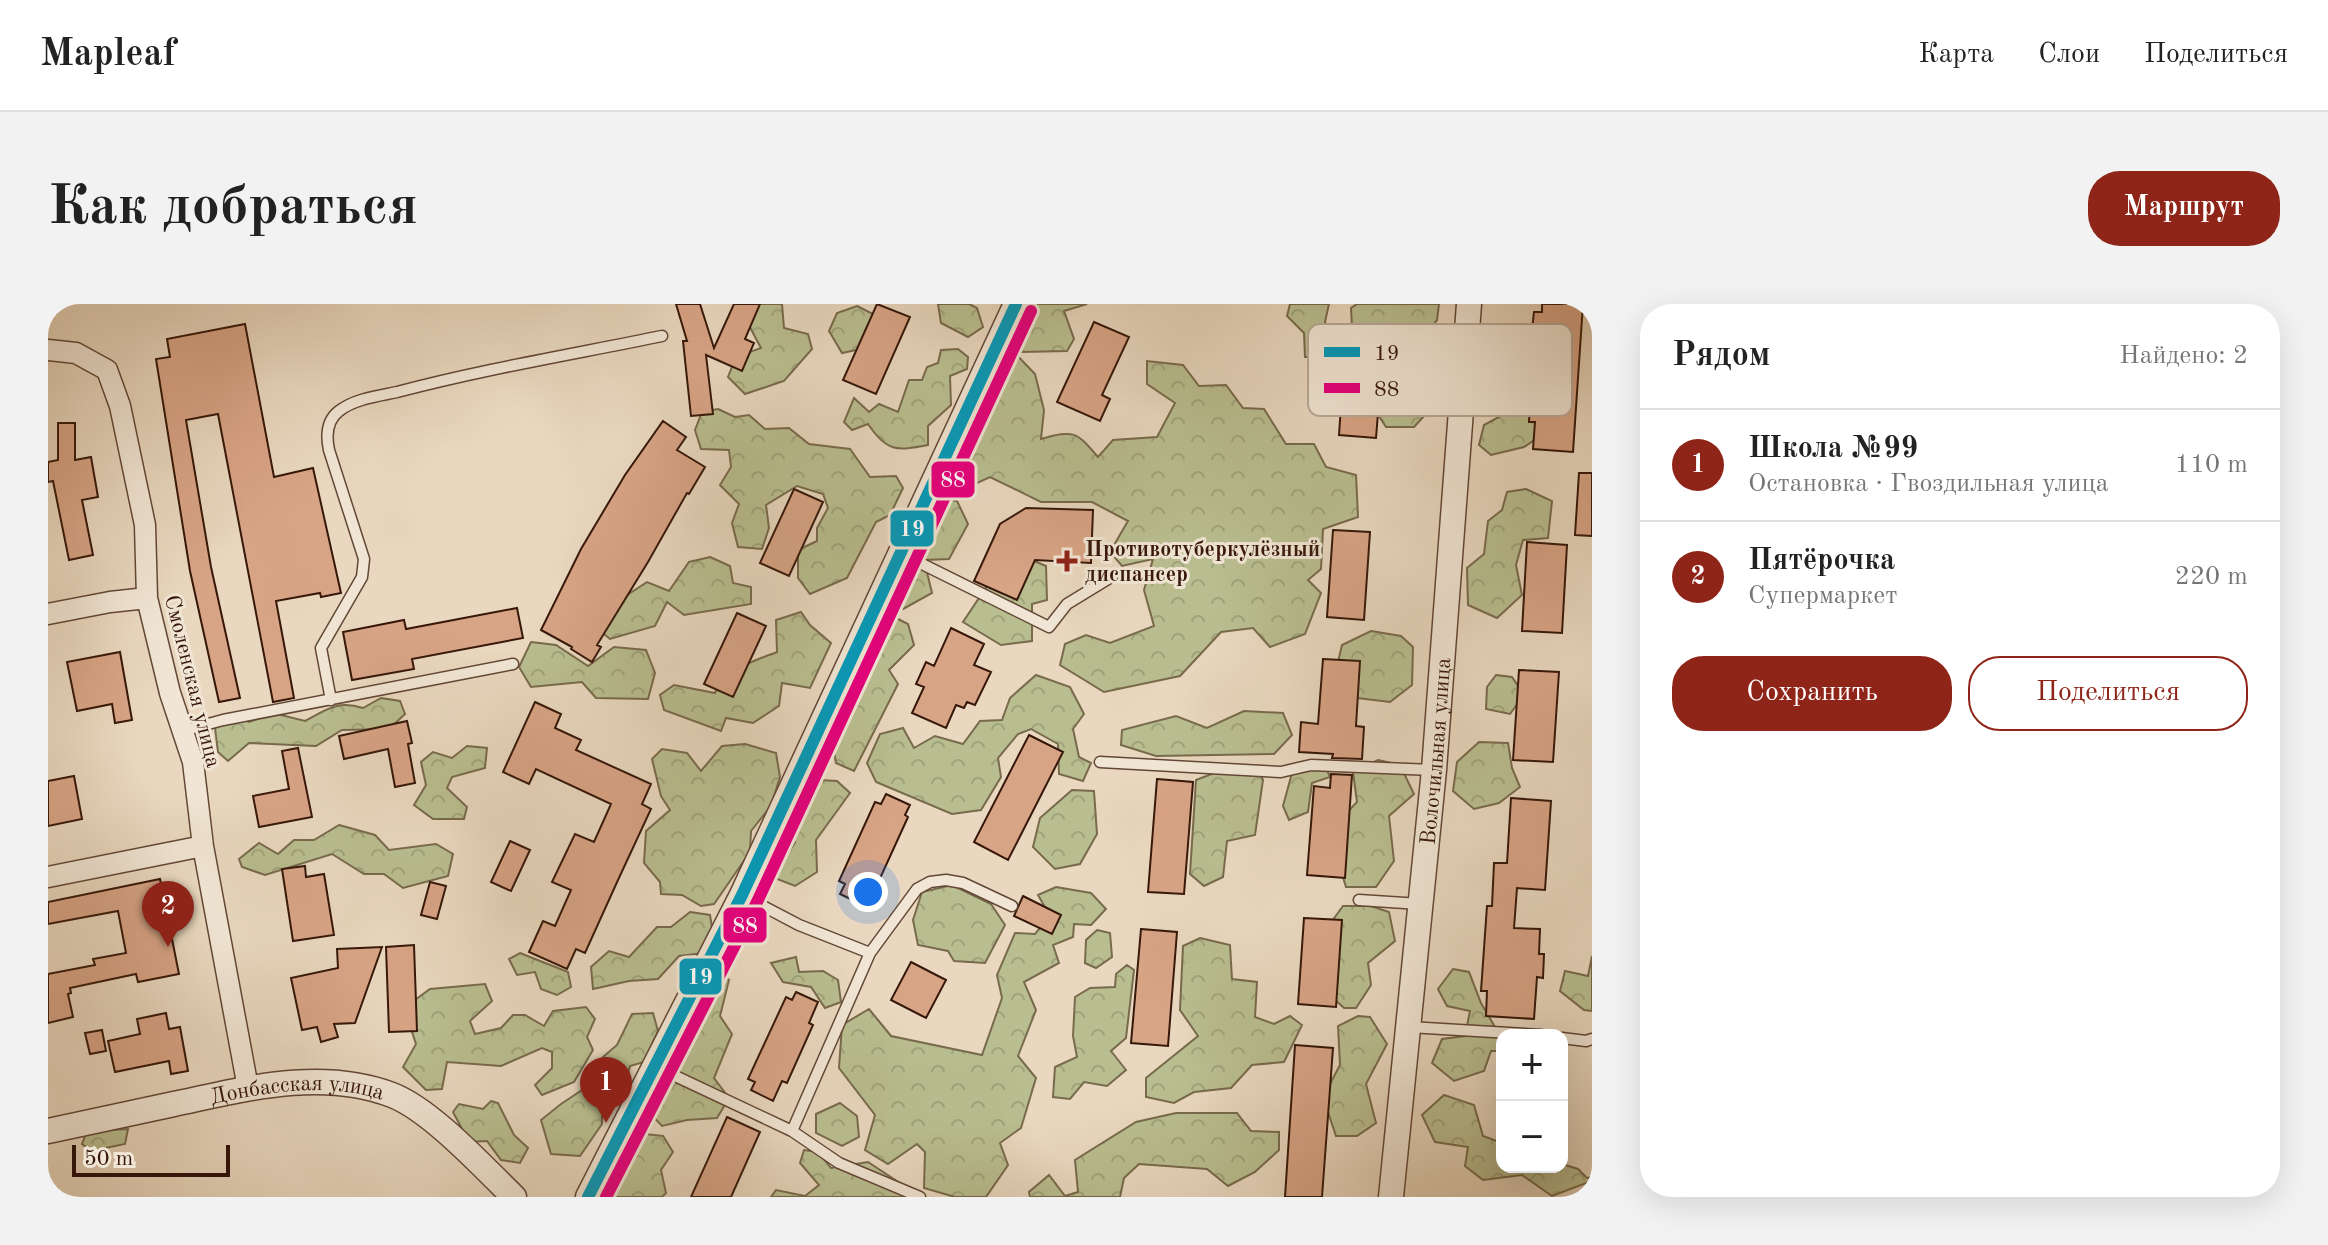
<!DOCTYPE html>
<html lang="ru">
<head>
<meta charset="utf-8">
<style>
  :root { --surface:#fff; --page:#f2f2f2; --text:#222; --muted:#767676; --line:#e0e0e0; --accent:#8f2418 }
  body { margin:0; font-family:"Old Standard TT",serif; background:var(--page); color:var(--text) }
  .controls { position:absolute; right:24px; bottom:24px; display:grid; overflow:hidden; border-radius:16px; box-shadow:0 8px 32px #0002 }
  .controls button { width:72px; height:72px; display:grid; place-items:center; padding:0; border:0; border-bottom:2px solid var(--line); background:var(--surface); color:var(--text); font:40px sans-serif }
  .scale { position:absolute; left:24px; bottom:20px; width:158px; box-sizing:border-box; padding-left:8px; border:4px solid #361709; border-top:0; font-size:22px; line-height:28px; white-space:nowrap; color:#361709; -webkit-text-stroke:6px #f1e6d5; paint-order:stroke }
  .you { position:absolute; left:820px; top:588px; width:28px; height:28px; margin:-20px; border:6px solid #fff; border-radius:50%; background:#1a73e8; box-shadow:0 0 0 12px #1a73e833 }
  .badge { display:grid; place-items:center; width:52px; height:52px; border-radius:50%; background:var(--accent); color:#fff; font-size:26px; font-weight:700 }
  .pin { position:absolute; translate:-50% -66px; filter:drop-shadow(0 2px 4px #0008) }
  .pin::after { content:''; position:absolute; top:42px; width:28px; height:24px; background:inherit; clip-path:polygon(0 0,100% 0,50% 100%) }
  .list { margin:0; padding:0; list-style:none }
  h2 { display:flex; justify-content:space-between; align-items:center; height:104px; margin:0; padding:0 32px; font-size:34px }
  h2 small { font-size:26px; font-weight:400; color:var(--muted) }
  .list li { display:grid; grid-template-columns:52px 1fr auto; gap:24px; align-items:center; box-sizing:border-box; height:112px; padding:0 32px; border-top:2px solid var(--line) }
  .list b { display:block; font-size:30px; white-space:nowrap }
  .list p { margin:0; font-size:26px; white-space:nowrap; color:var(--muted) }
  .list em { font-size:26px; font-style:normal; color:var(--muted) }
  .actions { display:flex; gap:16px; padding:24px 32px }
  .actions a { flex:1; padding:18px 0; border:2px solid var(--accent); border-radius:32px; text-align:center; font-size:28px; color:var(--accent) }
  .actions .main { background:var(--accent); color:#fff }
  .map { position:relative; flex:none; width:1544px; height:893px; overflow:hidden; border-radius:32px }
  header { display:flex; align-items:center; gap:48px; box-sizing:border-box; height:112px; padding:0 40px; background:var(--surface); border-bottom:2px solid var(--line) }
  header strong { font-size:38px }
  nav { display:flex; gap:44px; margin-inline-start:auto; font-size:28px }
  .intro { display:flex; align-items:center; justify-content:space-between; box-sizing:border-box; height:192px; padding:0 48px }
  h1 { margin:0; font-size:56px }
  .button { padding:20px 36px; border-radius:32px; background:var(--accent); color:#fff; font-size:28px; font-weight:700 }
  main { display:flex; gap:48px; padding:0 48px }
  aside { flex:1; background:var(--surface); border-radius:32px; box-shadow:0 8px 32px #0002 }
  .map>svg:first-child { display:block }
</style>
</head>
<body>
<header>
<strong>Mapleaf</strong>
<nav><a>Карта</a><a>Слои</a><a>Поделиться</a></nav>
</header>
<div class="intro"><h1>Как добраться</h1><a class="button">Маршрут</a></div>
<main>
<div class="map">
<svg width="1544" height="893" viewBox="0 0 1544 893">
  <defs>
    <pattern id="forest-crowns" width="20" height="18" patternUnits="userSpaceOnUse" patternTransform="scale(2)"><rect width="20" height="18" fill="#b9be90"/><path d="M2 6a3 3 0 1 1 6 0M12 15a3 3 0 1 1 6 0" fill="none" stroke="#a0a37b"/></pattern>
  </defs>
  <rect width="100%" height="100%" fill="#e9d8bf"/>
  <filter id="stains"><feTurbulence type="fractalNoise" baseFrequency=".0025" numOctaves="4"/><feColorMatrix values="0 0 0 0 .2 0 0 0 0 .09 0 0 0 0 .02 0 0 0 .5 -.17"/></filter>
  <radialGradient id="worn" r=".72"><stop offset=".6" stop-color="#630" stop-opacity="0"/><stop offset="1" stop-color="#630" stop-opacity=".3"/></radialGradient>
  <path fill="url(#forest-crowns)" stroke="#786a4c" stroke-width="2" d="M704,0H734L736,24L760,30L764,45L736,77L697,90L680,73L688,53L713,44L696,12Z
    M890,0H921L929,4L935,23L920,33L893,19Z
    M964,0H1039L1016,7L1026,35L1019,47L973,48L960,33Z
    M1242,0H1281L1277,18L1289,38L1281,53H1257L1256,29L1239,12Z
    M1309,0H1391L1389,16L1373,37L1392,95L1366,123H1338L1318,92L1328,72L1332,25L1304,23L1303,4Z
    M809,2L831,13L822,43L794,49L781,27L789,9Z
    M910,45L920,53L919,65L902,72L903,101L880,122V141C848,147 839,148 820,120L804,126L796,118L806,94L821,108L831,100L850,108L861,76H874L879,63L890,59L893,46Z
    M963,45L987,70L996,106L993,135C1026,126 1028,127 1050,153L1065,136L1109,133L1127,99L1099,80V57L1135,61L1151,82L1178,81L1195,104L1216,105L1238,140H1266L1278,163L1308,171L1310,213L1275,225L1273,265L1260,276L1273,289L1257,330L1222,343L1205,324L1173,328L1132,372L1056,388L1012,361L1017,340L1038,331L1062,339L1106,322L1096,286L1105,255L1074,262L1062,248L1080,217L1044,198H993L942,173L916,185L891,176L948,53Z
    M1469,103L1493,107L1500,127L1476,143L1443,151L1431,141L1436,121Z
    M670,105L687,113L701,111L717,125L741,124L761,140L802,145L822,173L848,172L855,184L842,211L828,218L799,274L762,290L750,274V246L769,237V224L780,204L775,190L749,182L718,201L721,224L714,245L690,243L684,219L691,200L672,181L683,163L681,146L653,145L647,126L654,108Z
    M1478,185L1504,197L1500,234L1475,236L1468,261L1474,291L1449,314L1420,301L1419,264L1436,250L1440,217L1454,206L1459,188Z
    M873,193L909,197L920,220L901,255L876,256L884,289L855,305L839,294Z
    M662,253L682,262L685,279L703,283V300L636,311L619,298L607,322L562,335L551,326L567,299L599,278L621,287L641,258Z
    M979,254L998,262L999,296L984,300V337L953,341L915,318L945,273Z
    M753,308L762,321L783,339L762,384L734,379L731,402L705,419L678,414L673,427L616,406L612,391L626,381L667,389C677,365 706,357 729,348L728,316Z
    M846,313L860,320L866,341L841,366L850,380L806,467L788,459L780,416L812,348L829,338V315Z
    M1323,327L1353,332L1365,343L1364,381L1342,398L1301,393L1287,371L1294,341Z
    M483,338L508,341L540,362L566,343L598,346L607,369L600,395L548,394L534,378L483,383L471,363Z
    M988,371L1022,383L1036,410L1025,425L1031,453L1043,459L1035,477L1011,470L1010,440L983,425L970,430L950,454L953,473L933,506L904,510L828,478L819,459L832,430L855,424L866,444L887,432L915,440L932,417L954,416L962,394Z
    M1448,371L1464,373L1476,391L1462,410L1438,405L1439,383Z
    M333,394L352,397L357,410L341,425L294,426L268,442L201,439L180,457L170,448L167,424L182,411L201,418L225,409L257,417C279,405 290,396 315,404Z
    M1196,407L1235,409L1244,431L1226,450L1108,452L1073,441L1074,426L1128,412L1159,424Z
    M1431,438L1460,439L1464,464L1472,483L1451,499L1426,505L1405,487L1409,458Z
    M697,440L728,449L732,473L723,502L703,527L702,548L666,600L653,602L634,591L613,590L612,578L596,559L598,527L622,506L613,492L604,455L614,445L639,449L653,467L674,442Z
    M419,442L439,444L437,464L404,473L399,484L419,503L416,515H385L366,501L378,481L373,458L385,448L404,454Z
    M1275,456L1282,473L1264,479L1260,508L1241,516L1235,502L1244,469Z
    M1330,456L1352,461L1366,490L1341,512L1346,557L1328,583H1298L1288,550L1295,513L1309,498L1305,468Z
    M1187,461L1208,462L1215,476L1207,531L1179,537L1175,573L1156,582L1142,570L1148,476Z
    M752,475L789,477L802,489L768,536L769,568L747,582L724,573L718,552L741,548L747,538L734,519Z
    M1024,486L1046,487L1049,530L1032,560L1007,565L985,543L992,514Z
    M291,521L327,531L341,546L388,540L405,550L400,572L355,584L336,570H316L284,550L217,571L194,563L191,555L211,539L230,550L246,536H266Z
    M904,581L943,600L957,621L937,659L906,657L900,647L870,641L865,616L874,588Z
    M1008,583L1043,589L1058,605L1043,621L1026,620L1025,633L1005,641L1011,659L976,678L988,706L970,752L988,774L973,824L952,839L960,861L938,893H907L876,884L877,848L869,840L840,860L817,846L827,811L791,764L794,721L821,705L843,732L934,751L954,694L949,671L967,629L987,630L1002,612L990,591Z
    M1295,602H1323L1341,608L1347,637L1320,659L1323,681L1308,704H1296L1274,684L1279,624Z
    M642,608L662,611L666,636L656,649L631,652L610,675L581,677L545,685L543,663L561,647L581,653L609,623H623Z
    M1049,626L1062,629L1064,653L1048,664L1037,659L1038,636Z
    M1152,634L1182,641L1184,675L1209,678L1207,713L1226,720L1242,712L1254,721L1236,758L1204,761L1183,784L1146,788L1126,799L1098,793V774L1150,732L1132,706L1135,642Z
    M472,649L520,668L523,683L509,691L493,685L487,668L469,671L461,655Z
    M1544,652V707L1536,706L1512,687L1517,667L1540,672Z
    M748,653L751,668L775,667L790,676L793,698L777,704L763,683L735,678L723,659Z
    M1079,661L1086,666L1078,734L1063,747L1078,766L1059,782L1036,778L1022,795L1005,793L1007,763L1029,753L1025,732L1027,693L1042,684L1067,683L1068,670Z
    M1405,665L1421,668L1433,699L1454,735V747H1443L1436,767L1406,777L1384,759L1394,735L1417,732L1422,707L1399,702L1390,685Z
    M674,671L681,676L672,712L684,730L666,774L681,794L669,814L639,816L614,822L594,801L606,772L626,762L655,678Z
    M437,680L444,697L422,717L427,730L453,724L465,711H477L496,722L505,707L538,703L547,715L539,733L545,746L526,778L494,791L487,781L504,764V748L494,744L453,762L399,758L394,785L378,786L355,763L368,740L356,704L382,685Z
    M605,709L610,727L596,758L582,762L572,799L554,807V820L532,852L503,850L493,816L513,800L555,772V753L569,741L584,710Z
    M1310,712L1322,713L1339,740L1318,780L1328,819L1309,832H1288L1275,793L1292,761L1290,722Z
    M1396,791L1426,801L1435,832L1454,839V863H1485L1487,865L1492,863H1514V860L1530,865L1539,874L1544,873V883L1538,879L1504,892L1474,871L1435,876L1417,862L1420,843L1387,838L1374,811Z
    M443,797L450,799L466,831L480,844L472,859L453,856L439,837L421,838L405,808L411,800L435,805Z
    M792,799L809,812L811,833L794,842L768,829V810Z
    M1128,809H1189L1203,827L1231,828V846L1207,868L1180,882L1159,865L1091,860L1076,874L1072,893H982L981,888L1001,871L1017,892L1030,888L1027,856L1088,818Z
    M80,825L77,840L43,847L34,840L39,827Z
    M597,830L615,832L625,848L613,866L618,889L614,893H544L559,841L588,846Z
    M756,846L770,848L783,864L820,858L855,881L857,893H723L728,886L757,892L771,881L752,859Z"/>
  <path fill="#d8a486" stroke="#361709" stroke-width="2" d="M628,0H652L666,44L686,0H712L697,35L706,39L694,67L658,51L665,110L643,112L635,37H639Z
    M829,0L862,13L828,90L795,76Z
    M1494,0H1535L1525,148L1485,145L1487,118H1481L1483,78H1490L1493,26H1484L1486,8H1494Z
    M1046,18L1081,33L1054,91L1062,95L1052,117L1009,98Z
    M197,20L226,173L265,164L293,289L273,293L272,289L228,297L246,394L225,398L170,110L138,116L163,263L192,394L171,398L142,267L108,55L122,53L119,35Z
    M1297,43L1335,46L1328,134L1291,131Z
    M615,117L638,133L629,146L657,163L641,190L639,189L600,258L549,341L553,343L544,358L523,345L524,343L493,326L533,245L577,171Z
    M10,119H27V156L43,153L50,193L34,196L45,251L21,256L5,177L0,178V158L10,156Z
    M1531,169H1544V232L1527,231Z
    M746,185L775,198L741,272L712,259Z
    M978,204L1045,206L1043,259L987,256L969,296L926,277L952,220Z
    M1285,226L1322,228L1316,316L1279,313Z
    M1479,238L1519,241L1514,329L1474,327Z
    M469,304L475,334L364,355L366,365L304,376L295,328L356,316L358,325Z
    M689,309L718,322L685,393L656,380Z
    M903,324L936,340L926,361L943,368L927,401L919,398L916,404L908,401L898,424L864,409L876,383L868,380L878,358L886,362Z
    M72,348L84,416L67,419L64,400L29,407L19,358Z
    M1275,355L1312,357L1308,422L1316,423L1314,455L1284,454L1285,450L1251,448L1253,418L1270,420Z
    M1471,366L1511,368L1505,458L1465,456Z
    M487,398L513,410L507,424L533,436L528,446L603,480L594,500L603,505L570,576L537,649L528,645L519,665L481,648L495,617L507,622L523,586L504,578L527,530L546,538L563,500L488,465L481,480L455,468Z
    M359,417L364,439L360,440L367,479L347,483L340,445L296,455L291,432Z
    M981,431L1015,448L960,556L926,538Z
    M250,444L264,513L211,523L205,492L241,485L234,447Z
    M1283,470L1304,471L1297,574L1259,571L1266,482L1282,484Z
    M26,472L34,515L0,522V477Z
    M1109,475L1145,478L1136,590L1100,588Z
    M838,490L862,501L857,511L860,513L824,592L819,590L815,601L792,590L797,580L791,577L827,498L833,500Z
    M1463,494L1503,497L1497,586L1469,584L1466,624L1492,625L1491,650H1496L1495,674L1489,673L1486,715L1438,712L1439,687H1433L1439,602H1444L1446,559H1459Z
    M462,537L482,546L463,587L443,578Z
    M257,562L258,573L276,570L286,631L245,637L234,565Z
    M112,575L131,670L90,678L88,670L22,684L23,689L20,690L25,713L0,719V670L47,661L45,655L78,649L70,607L0,620V598Z
    M382,578L398,582L389,615L373,611Z
    M975,592L1013,611L1004,630L966,612Z
    M1256,614L1294,616L1288,703L1250,700Z
    M1093,625L1129,628L1120,742L1083,739Z
    M366,641L369,727L341,728L338,643Z
    M334,643L307,719L286,720L290,733L273,738L269,723L254,726L243,674L290,664L289,645Z
    M863,658L898,676L878,714L843,696Z
    M748,688L770,698L761,719L765,721L739,779L734,777L725,797L703,786L707,778L700,775L738,693L744,696Z
    M118,709L121,725L132,723L140,767L123,770L121,757L67,768L60,737L92,730L89,715Z
    M54,726L58,747L42,750L37,729Z
    M1247,741L1285,744L1274,893H1237Z
    M679,813L712,828L683,893H643Z"/>
  <g fill="none" stroke-linecap="round" stroke-linejoin="round">
    <g stroke="#634736" stroke-width="13">
      <path id="service" d="M854,250L1001,323L1019,300L1060,275
        M283,396L273,344L314,273L316,255L281,146C278,132 278,117 291,107C306,95 330,92 349,88C436,65 526,50 614,32
        M134,427L175,416L465,360
        M1052,458L1233,468L1263,461L1385,466
        M694,591L751,621L822,649
        M1311,596L1372,600
        M1361,723L1493,731
        M1514,734L1538,737L1544,735
        M606,762L744,827L791,859L872,893
        M744,827L822,649L869,585L882,578L898,576L915,579L964,602"/>
    </g>
    <g stroke="#634736" stroke-width="23">
      <path id="minor" d="M0,46L28,49L59,66L72,102L97,221L99,294L122,389L145,458L155,542L200,784
        M0,310L62,298L99,294
        M0,573L155,542"/>
    </g>
    <g stroke="#634736" stroke-width="27">
      <g id="tertiary">
        <path id="s1" d="M0,827C42,818 84,809 126,800C197,785 273,764 344,791C383,806 435,863 466,893"/>
        <path d="M540,893L694,591L968,0"/>
        <path id="s2" d="M1343,893L1386,466L1421,0"/>
      </g>
    </g>
    <use href="#service" stroke="#f1e6d5" stroke-width="10"/>
    <use href="#minor" stroke="#f1e6d5" stroke-width="20"/>
    <use href="#tertiary" stroke="#f1e6d5" stroke-width="24"/>
    <g stroke="#f1e6d5" stroke-width="18">
      <path id="bus-1" d="M540,893L694,591L968,0"/>
    </g>
    <g stroke="#f1e6d5" stroke-width="18">
      <path id="bus-2" d="M558,893L709,598L983,7"/>
    </g>
    <use href="#bus-1" stroke="#059aba" stroke-width="12"/>
    <use href="#bus-2" stroke="#e5007d" stroke-width="12"/>
  </g>
  <path fill="#8f2418" stroke="#f1e6d5" stroke-width="3" d="M1015 245h8v8h8v8h-8v8h-8v-8h-8v-8h8z"/>
  <g text-anchor="middle" stroke-width="6" stroke-linejoin="round" paint-order="stroke">
    <g font-size="22" font-weight="bold" fill="#361709" stroke="#f1e6d5" text-anchor="start">
      <text x="1037" y="252">Противотуберкулёзный<tspan x="1037" dy="25">диспансер</tspan></text>
    </g>
    <g font-size="22" fill="#361709" stroke="#f1e6d5">
      <text transform="translate(146 377) rotate(76)" y="8">Смоленская улица</text>
      <text dy="8" stroke="none"><textPath href="#s2" startOffset="448">Волочильная улица</textPath></text>
      <text dy="8" stroke="none"><textPath href="#s1" startOffset="254">Донбасская улица</textPath></text>
    </g>
  </g>
  <rect x="1260" y="20" width="264" height="92" rx="12" fill="#f1e6d5" stroke="#b9a898" stroke-width="2"/>
  <rect x="1276" y="43" width="36" height="10" fill="#059aba"/>
  <rect x="1276" y="79" width="36" height="10" fill="#e5007d"/>
  <g font-size="22" fill="#361709">
    <text x="1326" y="56">19</text>
    <text x="1326" y="92">88</text>
  </g>
  <g stroke="#f1e6d5" stroke-width="3">
    <rect x="882" y="156" width="46" height="39" rx="8" fill="#e5007d"/>
    <rect x="841" y="205" width="46" height="39" rx="8" fill="#059aba"/>
    <rect x="674" y="602" width="46" height="38" rx="8" fill="#e5007d"/>
    <rect x="630" y="653" width="45" height="39" rx="8" fill="#059aba"/>
  </g>
  <g font-size="22" text-anchor="middle" font-weight="bold" fill="#fff">
    <text x="905" y="183">88</text>
    <text x="864" y="232">19</text>
    <text x="697" y="629">88</text>
    <text x="652" y="680">19</text>
  </g>
  <rect width="100%" height="100%" filter="url(#stains)"/>
  <rect width="100%" height="100%" fill="url(#worn)"/>
</svg>
<div class="controls">
<button>+</button>
<button>−</button>
</div>
<div class="scale">50 m</div>
<div class="you"></div>
<div class="pin badge" style="left:558px;top:819px">1</div>
<div class="pin badge" style="left:120px;top:643px">2</div>
</div>
<aside>
<h2>Рядом<small>Найдено: 2</small></h2>
<ul class="list">
<li><span class="badge">1</span><div><b>Школа №99</b><p>Остановка · Гвоздильная улица</p></div><em>110 m</em></li>
<li><span class="badge">2</span><div><b>Пятёрочка</b><p>Супермаркет</p></div><em>220 m</em></li>
</ul>
<div class="actions"><a class="main">Сохранить</a><a>Поделиться</a></div>
</aside>
</main>
</body>
</html>
